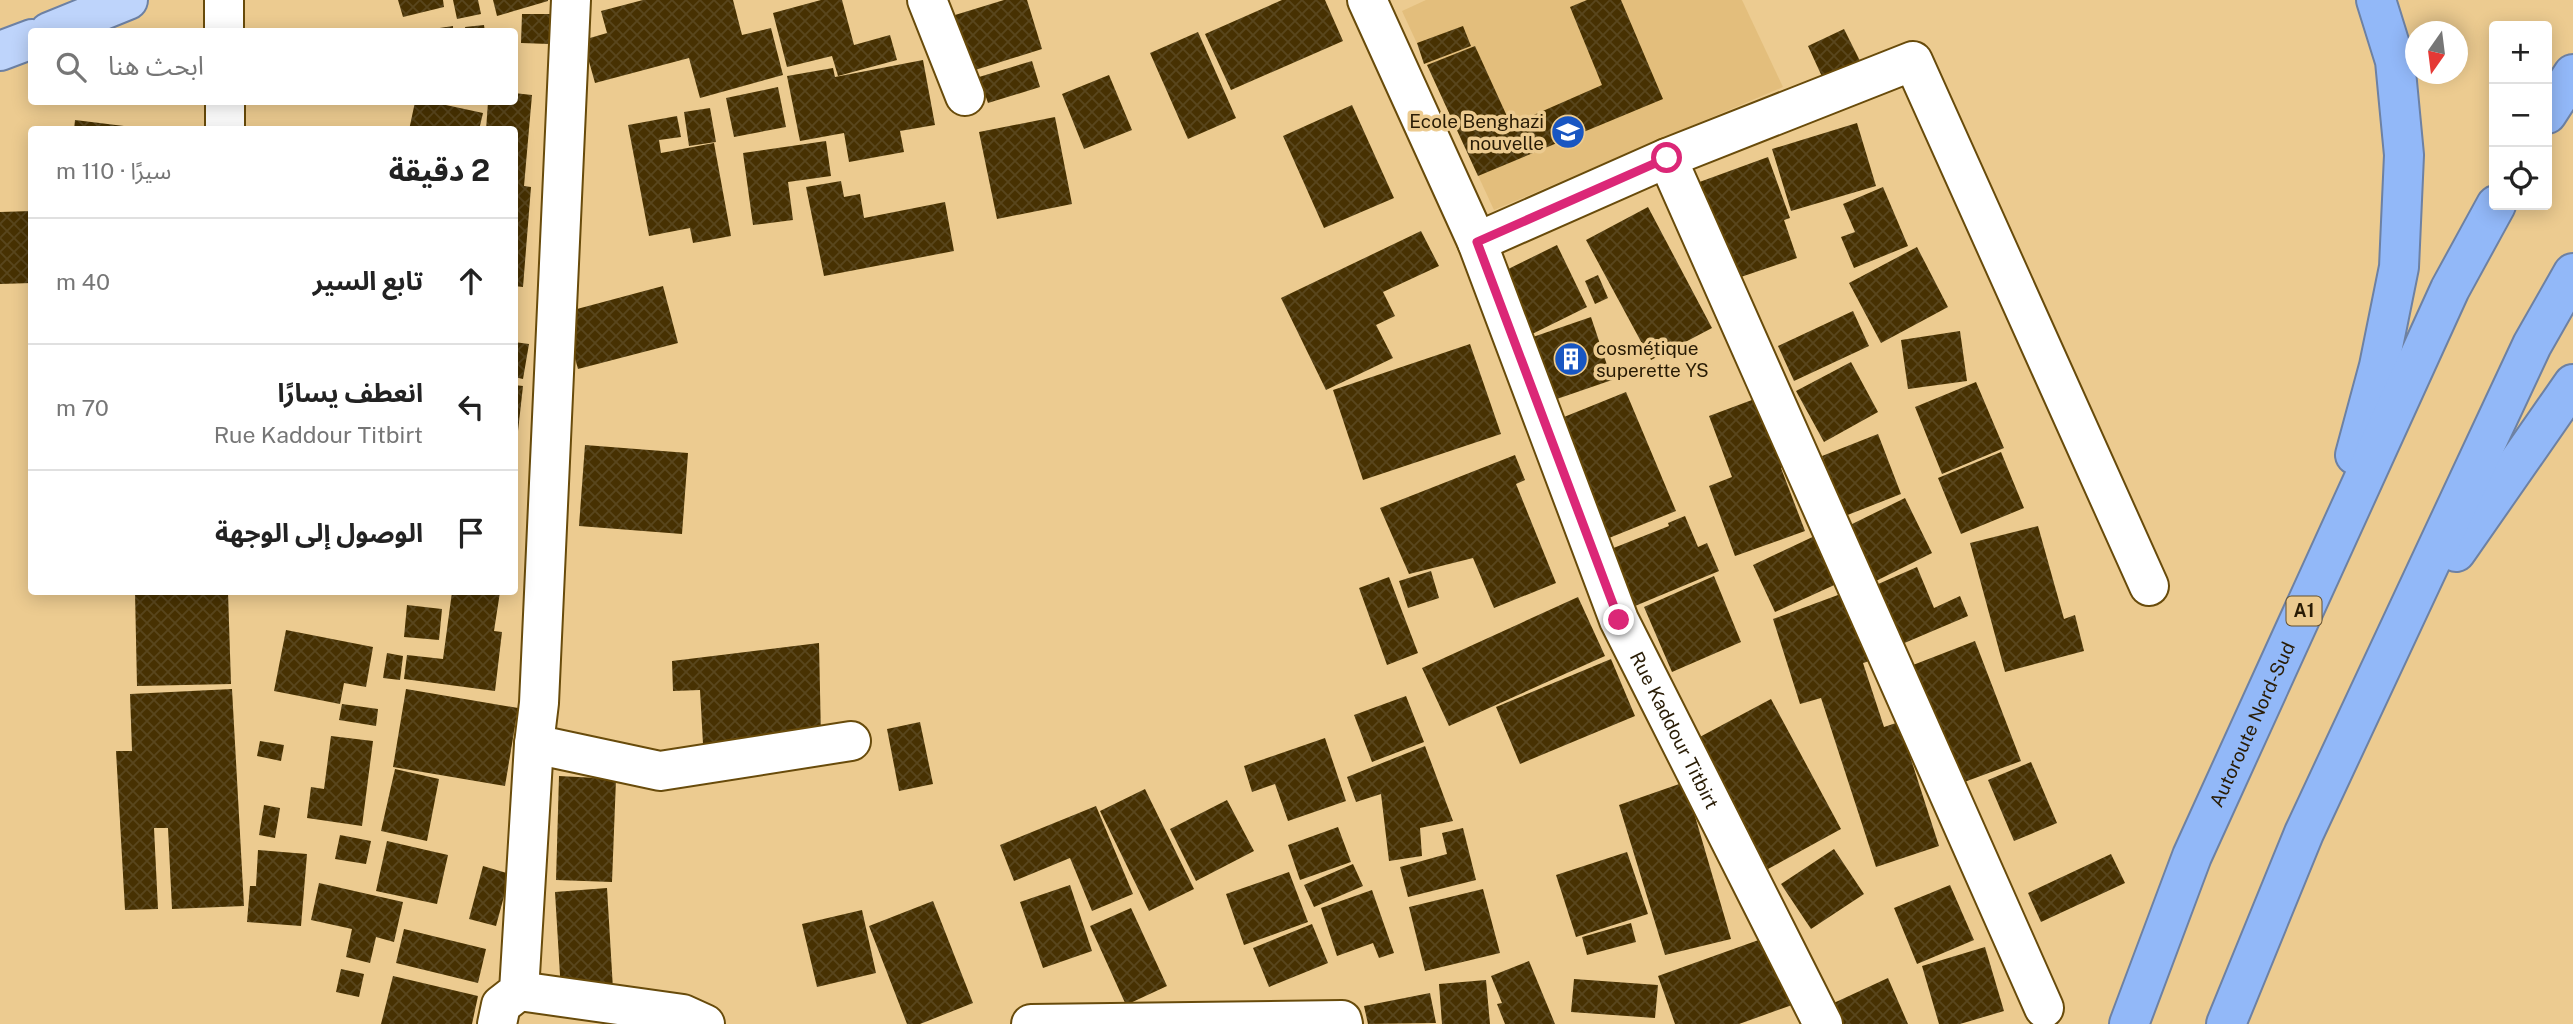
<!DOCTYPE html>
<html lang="ar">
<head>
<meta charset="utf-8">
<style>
  :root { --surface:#fff; --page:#f6f6f6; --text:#222; --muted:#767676; --line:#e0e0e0 }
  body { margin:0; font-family:"Public Sans","Noto Sans Arabic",sans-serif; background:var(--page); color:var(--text); direction:rtl }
  .controls { position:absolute; right:21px; top:21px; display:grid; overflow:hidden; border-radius:7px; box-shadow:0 4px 18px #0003 }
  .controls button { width:63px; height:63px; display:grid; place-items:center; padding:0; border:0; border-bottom:2px solid var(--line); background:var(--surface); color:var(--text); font:35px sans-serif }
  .compass { position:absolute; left:2405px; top:21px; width:63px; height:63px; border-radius:50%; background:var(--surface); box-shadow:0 4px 18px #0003; rotate:194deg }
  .stop { position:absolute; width:21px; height:21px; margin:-16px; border:5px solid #db2777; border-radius:50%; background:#fff }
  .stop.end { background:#db2777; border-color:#fff; box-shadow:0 2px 7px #0008 }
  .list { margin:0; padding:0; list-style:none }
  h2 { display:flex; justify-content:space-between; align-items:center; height:91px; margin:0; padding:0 28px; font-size:30px }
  h2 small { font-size:23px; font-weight:400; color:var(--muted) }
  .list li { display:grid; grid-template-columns:46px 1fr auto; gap:21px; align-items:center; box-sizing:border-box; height:126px; padding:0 28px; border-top:2px solid var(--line) }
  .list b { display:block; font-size:26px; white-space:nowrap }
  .list p { margin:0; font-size:23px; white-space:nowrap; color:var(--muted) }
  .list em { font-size:23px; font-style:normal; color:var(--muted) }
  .icon { flex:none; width:38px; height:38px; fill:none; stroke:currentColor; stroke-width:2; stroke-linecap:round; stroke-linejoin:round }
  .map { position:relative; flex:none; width:2573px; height:1024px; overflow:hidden; direction:ltr }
  .search { position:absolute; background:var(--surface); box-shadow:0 4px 18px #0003; left:28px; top:28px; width:490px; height:77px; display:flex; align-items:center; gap:18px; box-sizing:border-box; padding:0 24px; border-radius:7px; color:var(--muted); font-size:26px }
  .panel { position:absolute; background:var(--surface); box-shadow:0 4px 18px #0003; left:28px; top:126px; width:490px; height:469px; border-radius:7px; direction:rtl }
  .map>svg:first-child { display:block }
</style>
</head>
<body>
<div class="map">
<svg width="2573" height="1024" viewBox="0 0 2573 1024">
  <defs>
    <pattern id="building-cross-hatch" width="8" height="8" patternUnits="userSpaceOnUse" patternTransform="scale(1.75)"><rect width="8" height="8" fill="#473102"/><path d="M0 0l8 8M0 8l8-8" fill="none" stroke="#59461d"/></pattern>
  </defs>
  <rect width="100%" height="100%" fill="#eccb90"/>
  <path fill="#e3be7c" d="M1426,0H1742L1783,87L1494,210L1402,11Z"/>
  <path fill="url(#building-cross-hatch)" d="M398,0H443L444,7L403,17Z
    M453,0H478L481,14L457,19Z
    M493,0H548V1L497,16Z
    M643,0H733L742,35L771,28L783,75L700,98L689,58L595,83L583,40L607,33L601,11Z
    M821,0H842L854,45L890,35L897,60L838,76L832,56L787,67L773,13Z
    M1004,0H1027L1042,49L972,71L955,15Z
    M1282,0H1325L1343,41L1231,90L1205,34Z
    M1587,0H1621L1663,99L1478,176L1427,65L1475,46L1511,125L1602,85L1570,7Z
    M522,14H550L549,44L521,43Z
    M484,25L485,32H466L465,27Z
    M453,26V32H433V29Z
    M1463,26L1471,46L1424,64L1417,43Z
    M1844,29L1861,63L1824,81L1808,46Z
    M1198,32L1236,118L1188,139L1150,53Z
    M923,60L935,125L900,131L904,152L849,162L844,133L800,141L787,76L833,68L835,77Z
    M1032,61L1040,87L988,103L979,77Z
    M1109,75L1132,130L1084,149L1062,94Z
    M778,87L786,127L734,137L726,98Z
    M514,93L532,95L524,186L531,187L523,287L514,286V130H486L488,102H514Z
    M415,102H432L483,113L479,130H409Z
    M1352,105L1394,198L1324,228L1283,136Z
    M710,108L716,142L689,146L684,112Z
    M677,116L681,137L659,140L661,153L714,143L731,236L693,243L690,228L649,236L628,125Z
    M1055,117L1072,204L997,219L979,132Z
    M75,120L124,126L123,130H74Z
    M1857,123L1876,186L1791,211L1772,149Z
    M826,141L831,176L788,182L793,220L753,225L743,153Z
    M1768,157L1790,218L1784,220L1797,258L1729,281L1694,184Z
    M841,181L844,197L860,194L864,218L945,202L954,251L824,276L806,187Z
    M1883,187L1908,246L1854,268L1841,237L1855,232L1843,204Z
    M1648,207L1712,328L1651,360L1586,240Z
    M32,211V283L0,284V212Z
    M1421,231L1439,266L1383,292L1395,316L1376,325L1393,358L1326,390L1281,298Z
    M1557,245L1587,307L1526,337L1496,275Z
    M1917,247L1948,307L1881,343L1849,283Z
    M1598,275L1608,298L1595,304L1585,281Z
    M663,286L678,343L578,369L562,313Z
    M1853,311L1869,346L1794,381L1778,346Z
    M1591,317L1612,380L1551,401L1530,338Z
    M1960,331L1967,381L1908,389L1901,340Z
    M514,342L529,344L523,379L514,377Z
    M1470,344L1501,434L1363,480L1333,390Z
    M1851,362L1878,412L1824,442L1796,391Z
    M1976,382L2004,448L1942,474L1915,407Z
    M514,385L523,386L516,449H514Z
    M1626,392L1676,511L1609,538L1559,419Z
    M1760,397L1786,465L1781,468L1805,531L1735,556L1709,486L1732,477L1709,416Z
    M1878,434L1901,494L1845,516L1822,456Z
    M585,445L688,453L682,534L579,526Z
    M2001,452L2024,508L1961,534L1938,478Z
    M1515,455L1525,480L1516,484L1556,583L1494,608L1473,558L1409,574L1380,508Z
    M1905,498L1932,553L1870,584L1842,529Z
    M1685,516L1698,547L1707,543L1719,571L1635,606L1611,549L1669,526L1668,523Z
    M2038,526L2064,619L2075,615L2084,651L2005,672L1970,543Z
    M1821,533L1843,581L1775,612L1753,565Z
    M1917,567L1934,608L1960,596L1968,616L1895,647L1869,588Z
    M1431,571L1439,598L1408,608L1399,581Z
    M1714,576L1741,642L1672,672L1644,607Z
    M1389,577L1418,653L1387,665L1359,588Z
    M135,592H228L231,684L137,686Z
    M452,592H500L494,631L502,632L495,691L404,679L407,655L443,659Z
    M1846,592L1876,659L1863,663L1884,727L1899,722L1939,846L1876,867L1821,698L1800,704L1773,619Z
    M1578,597L1605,656L1449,726L1422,668Z
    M407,605L442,609L439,640L404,637Z
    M286,630L373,647L366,687L344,683L340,704L274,691Z
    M1975,641L2021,761L1959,784L1913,665Z
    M819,643L821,738L703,744L700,690L673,691L672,661Z
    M387,653L403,656L400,680L383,678Z
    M1611,659L1635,716L1520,764L1496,707Z
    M232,689L244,906L172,909L168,828H154L158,909L125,910L116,751H132L130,694Z
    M406,689L518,708L505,786L393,767Z
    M1406,696L1424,742L1372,762L1354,715Z
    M1771,699L1841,829L1768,869L1696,739Z
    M342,704L378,709L376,726L339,720Z
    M920,722L933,784L899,791L887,729Z
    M331,736L373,741L362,826L307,818L311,787L324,789Z
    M1325,738L1346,801L1288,821L1275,784L1252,792L1244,766Z
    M260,741L284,745L281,761L257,756Z
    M1425,746L1453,821L1420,828L1422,856L1389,861L1381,794L1356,802L1347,777Z
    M2031,762L2057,823L2014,841L1988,780Z
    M395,769L439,779L427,841L381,831Z
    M559,776L616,779L612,882L556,880Z
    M1685,782L1731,939L1665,955L1619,805Z
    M1145,789L1194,889L1149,911L1100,811Z
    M1227,800L1254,851L1196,881L1170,829Z
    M264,805L280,808L275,838L259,835Z
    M1096,806L1133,894L1092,911L1070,858L1014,881L1000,845Z
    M1338,827L1351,862L1300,880L1288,845Z
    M1463,828L1476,880L1408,897L1400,867L1447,854L1442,833Z
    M340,835L371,841L366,864L335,859Z
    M387,841L448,855L437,904L376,891Z
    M1834,849L1864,894L1811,929L1781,884Z
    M258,850L307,854L301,926L247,922L250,886H256Z
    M1627,852L1648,914L1576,937L1556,875Z
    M2111,854L2125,883L2041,922L2028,893Z
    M1353,864L1363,886L1314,907L1304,885Z
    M483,866L510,874L496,926L469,919Z
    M1289,872L1308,922L1244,945L1226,894Z
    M319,883L403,902L394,942L376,937L370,963L346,957L352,929L311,920Z
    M1070,885L1092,951L1043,968L1020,902Z
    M1950,885L1974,940L1917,964L1894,908Z
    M607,888L613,989L561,992L555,892Z
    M1483,889L1500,953L1425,971L1409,907Z
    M1372,890L1394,953L1379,958L1373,943L1337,956L1321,908Z
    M933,901L973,1003L920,1024H907L869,926Z
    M1131,908L1167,986L1126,1005L1090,926Z
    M862,910L876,973L817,987L802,924Z
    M1631,923L1636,942L1587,955L1582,937Z
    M1312,924L1328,963L1269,987L1253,948Z
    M404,929L486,949L478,983L396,963Z
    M1767,937L1792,1005L1739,1024H1675L1658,976Z
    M1985,947L2004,1011L1960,1024H1939L1922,966Z
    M1529,961L1555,1024H1505L1497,1004L1502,1003L1491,976Z
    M341,969L364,974L359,997L336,992Z
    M393,976L478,996L472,1024H381Z
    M1888,978L1908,1024H1833L1825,1007Z
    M1574,979L1658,985L1655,1018L1571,1012Z
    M1486,980L1490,1024H1442L1439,984Z
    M1430,993L1436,1023L1368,1024L1364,1006Z"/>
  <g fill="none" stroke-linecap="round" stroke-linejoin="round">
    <g stroke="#684b0b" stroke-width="42">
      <g id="minor">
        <path d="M224,0V32"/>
        <path d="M927,0L965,96"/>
        <path id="s1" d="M1367,0L1477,242L1619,620L1823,1024"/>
        <path d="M225,102V130"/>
        <path d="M1667,158L2044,1008"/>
        <path d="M1477,242L1667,158L1913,61L2149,586"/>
        <path d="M534,744L660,771L851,741"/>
        <path d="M519,991L683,1014L705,1024"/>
        <path d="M497,1024L501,1005L519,991L534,744L539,703L571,0"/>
        <path d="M1031,1024L1342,1020L1343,1024"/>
      </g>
    </g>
    <g stroke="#6d81a3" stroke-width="42">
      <path id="major" d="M49,32L128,0
        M0,51L32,39"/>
    </g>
    <g stroke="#6d81a3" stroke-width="42">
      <g id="highway">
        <path d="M2547,114L2573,74"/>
        <path d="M2355,455L2379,366L2399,267L2404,155L2395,61L2376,0"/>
        <path d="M2456,552L2573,384"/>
        <path id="s2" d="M2129,1024L2192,856L2450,289L2496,205"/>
        <path d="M2226,1024L2304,833L2532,345L2573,273"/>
      </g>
    </g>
    <use href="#minor" stroke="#fff" stroke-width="38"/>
    <use href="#major" stroke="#bed4fb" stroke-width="38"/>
    <use href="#highway" stroke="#92b8f8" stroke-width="38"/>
  </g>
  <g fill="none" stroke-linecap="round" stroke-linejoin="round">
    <path stroke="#db2777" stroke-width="9" d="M1619,620L1477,242L1667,158"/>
  </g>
  <defs>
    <g id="school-disc" transform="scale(1.75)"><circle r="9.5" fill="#1856c2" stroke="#eccb90"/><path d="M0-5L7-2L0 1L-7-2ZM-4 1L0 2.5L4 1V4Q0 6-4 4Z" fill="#fff"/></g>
    <g id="building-disc" transform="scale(1.75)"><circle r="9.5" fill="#1856c2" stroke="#eccb90"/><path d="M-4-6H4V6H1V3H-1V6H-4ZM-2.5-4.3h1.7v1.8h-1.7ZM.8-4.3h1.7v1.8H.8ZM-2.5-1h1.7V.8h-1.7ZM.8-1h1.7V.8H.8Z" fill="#fff"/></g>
  </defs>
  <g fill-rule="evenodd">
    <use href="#school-disc" x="1568" y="132"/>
    <use href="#building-disc" x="1571" y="359"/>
  </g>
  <g text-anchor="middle" stroke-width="7" stroke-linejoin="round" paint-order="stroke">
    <rect fill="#eccb90" stroke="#64502f" stroke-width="2" x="2286.5" y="596.5" width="35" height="29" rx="5"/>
    <g font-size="18" font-weight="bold" fill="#291c05">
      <text x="2304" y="617">A1</text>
    </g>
    <g font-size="19" fill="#291c05" stroke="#eccb90" text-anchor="end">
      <text x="1544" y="128">Ecole Benghazi<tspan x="1544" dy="22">nouvelle</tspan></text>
      <text x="1596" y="355" text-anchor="start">cosmétique<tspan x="1596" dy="22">superette YS</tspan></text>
    </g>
    <g font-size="19" fill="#291c05" stroke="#eccb90">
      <text dy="7" stroke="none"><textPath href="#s2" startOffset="324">Autoroute Nord-Sud</textPath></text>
      <text dy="7" stroke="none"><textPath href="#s1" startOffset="793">Rue Kaddour Titbirt</textPath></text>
    </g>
  </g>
</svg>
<div class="controls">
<button>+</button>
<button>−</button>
<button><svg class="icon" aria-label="locate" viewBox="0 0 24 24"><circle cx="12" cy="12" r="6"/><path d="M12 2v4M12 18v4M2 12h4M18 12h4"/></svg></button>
</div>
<svg class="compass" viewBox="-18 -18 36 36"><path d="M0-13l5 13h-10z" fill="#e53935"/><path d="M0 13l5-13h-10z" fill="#767676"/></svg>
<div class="stop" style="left:1667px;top:158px"></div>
<div class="stop end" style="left:1619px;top:620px"></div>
<div class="search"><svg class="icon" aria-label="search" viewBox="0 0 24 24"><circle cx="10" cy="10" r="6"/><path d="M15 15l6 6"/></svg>ابحث هنا</div>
<section class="panel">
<h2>2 دقيقة<small>سيرًا · 110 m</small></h2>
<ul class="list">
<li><svg class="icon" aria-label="ahead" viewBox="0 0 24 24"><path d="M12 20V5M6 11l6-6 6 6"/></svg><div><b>تابع السير</b></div><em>40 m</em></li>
<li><svg class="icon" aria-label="left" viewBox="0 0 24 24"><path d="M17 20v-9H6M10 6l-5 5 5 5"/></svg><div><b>انعطف يسارًا</b><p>Rue Kaddour Titbirt</p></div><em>70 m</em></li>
<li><svg class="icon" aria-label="arrive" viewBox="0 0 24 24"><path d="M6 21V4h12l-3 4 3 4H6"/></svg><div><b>الوصول إلى الوجهة</b></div></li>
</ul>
</section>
</div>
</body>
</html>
